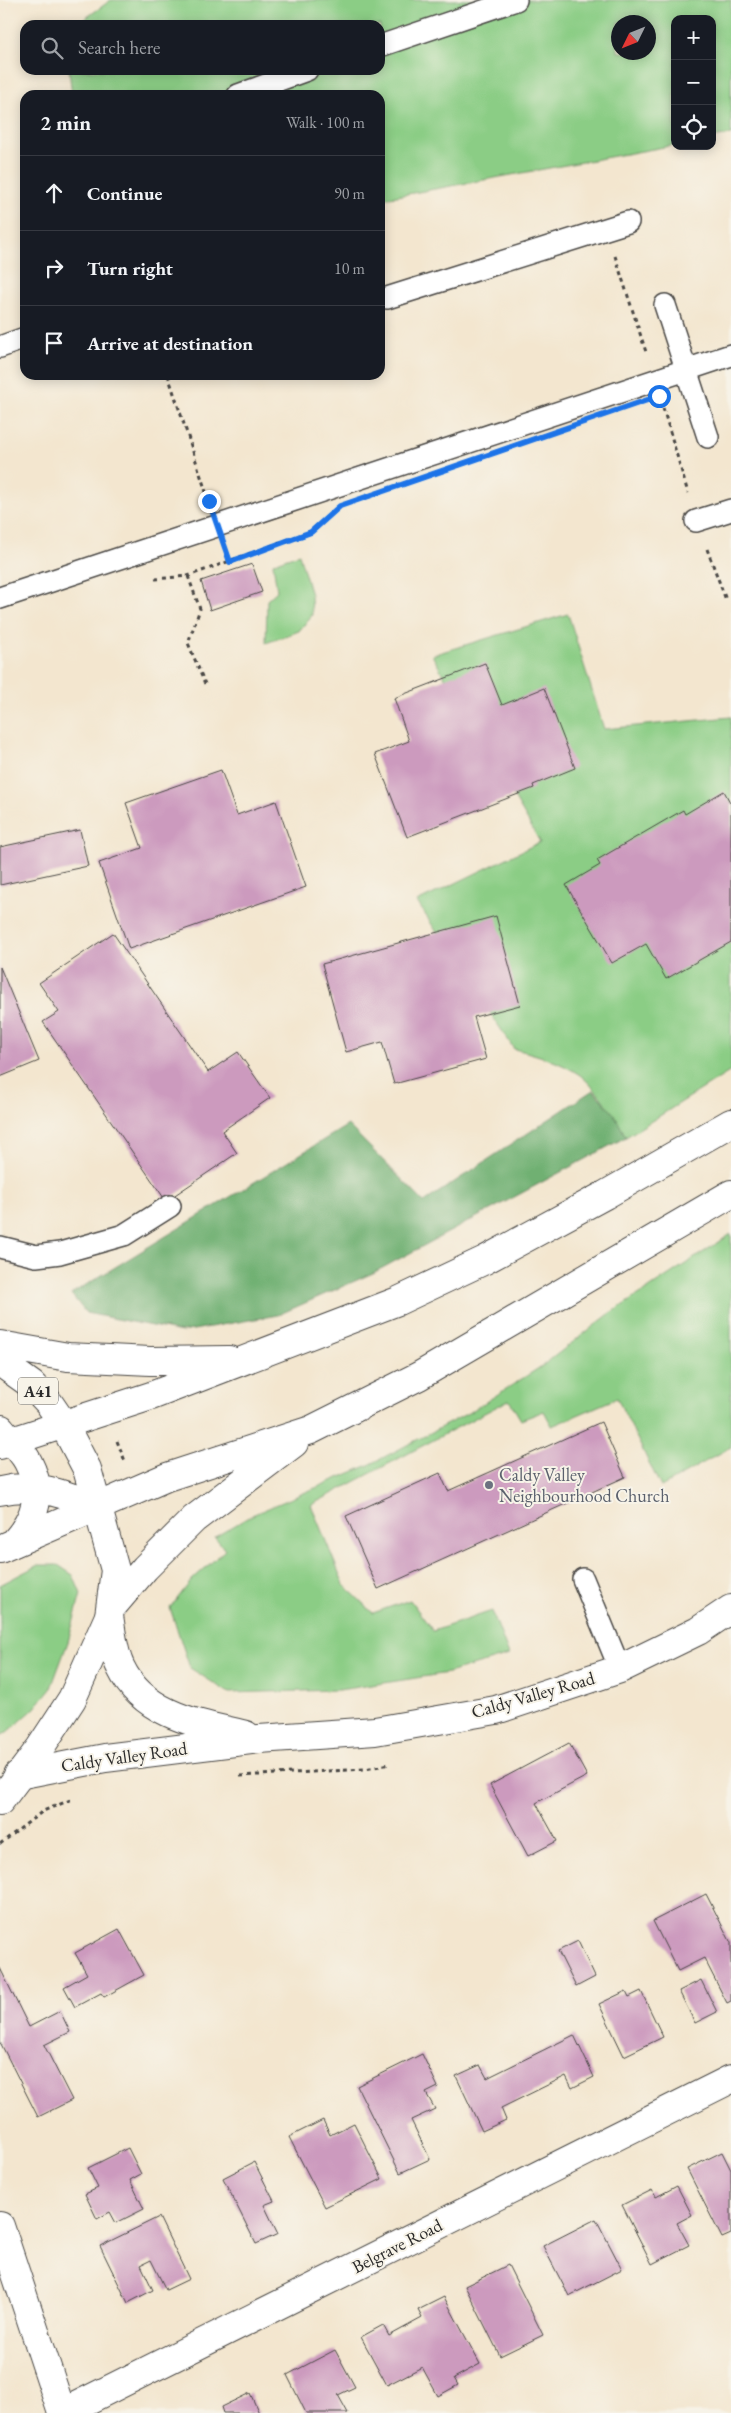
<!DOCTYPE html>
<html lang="en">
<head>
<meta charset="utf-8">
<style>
  :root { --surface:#171b24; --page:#242831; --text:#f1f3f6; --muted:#9ea1a6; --line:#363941 }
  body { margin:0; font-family:"EB Garamond",serif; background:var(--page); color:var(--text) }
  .controls { position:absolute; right:15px; top:15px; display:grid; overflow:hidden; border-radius:10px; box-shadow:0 2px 12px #0003 }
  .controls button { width:45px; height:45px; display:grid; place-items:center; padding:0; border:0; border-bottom:1px solid var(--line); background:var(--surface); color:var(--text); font:25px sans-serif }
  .compass { position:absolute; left:611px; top:15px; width:45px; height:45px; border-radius:50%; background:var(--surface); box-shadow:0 2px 12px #0003; rotate:227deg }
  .stop { position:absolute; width:15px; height:15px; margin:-11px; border:4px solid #1a73e8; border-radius:50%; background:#fff }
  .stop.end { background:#1a73e8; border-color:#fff; box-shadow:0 1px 5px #0008 }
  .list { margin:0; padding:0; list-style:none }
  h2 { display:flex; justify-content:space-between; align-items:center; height:65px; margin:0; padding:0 20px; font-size:21px }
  h2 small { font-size:16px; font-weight:400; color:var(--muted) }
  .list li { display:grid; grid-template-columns:32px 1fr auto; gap:15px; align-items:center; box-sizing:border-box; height:75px; padding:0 20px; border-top:1px solid var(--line) }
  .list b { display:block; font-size:19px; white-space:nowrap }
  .list em { font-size:16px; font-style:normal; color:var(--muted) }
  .icon { flex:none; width:28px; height:28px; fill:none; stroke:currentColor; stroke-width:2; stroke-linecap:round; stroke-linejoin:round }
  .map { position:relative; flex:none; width:731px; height:2413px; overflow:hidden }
  .search { position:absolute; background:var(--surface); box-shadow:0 2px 12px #0003; left:20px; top:20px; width:365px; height:55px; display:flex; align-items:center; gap:12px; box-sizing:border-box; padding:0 18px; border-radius:15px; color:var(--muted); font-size:19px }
  .panel { position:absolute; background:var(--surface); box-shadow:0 2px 12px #0003; left:20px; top:90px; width:365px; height:290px; border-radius:15px }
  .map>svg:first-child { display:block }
</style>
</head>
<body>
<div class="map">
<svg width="731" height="2413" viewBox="0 0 731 2413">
  <rect width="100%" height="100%" fill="#f7f3e8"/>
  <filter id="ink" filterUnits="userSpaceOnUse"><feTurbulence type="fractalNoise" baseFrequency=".02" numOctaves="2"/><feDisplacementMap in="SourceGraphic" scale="10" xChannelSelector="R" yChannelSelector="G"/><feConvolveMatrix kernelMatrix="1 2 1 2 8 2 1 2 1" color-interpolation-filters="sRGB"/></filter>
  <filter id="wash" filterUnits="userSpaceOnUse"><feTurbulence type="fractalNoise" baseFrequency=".0096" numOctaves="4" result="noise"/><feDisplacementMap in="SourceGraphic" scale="20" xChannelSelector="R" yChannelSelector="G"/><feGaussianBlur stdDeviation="1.12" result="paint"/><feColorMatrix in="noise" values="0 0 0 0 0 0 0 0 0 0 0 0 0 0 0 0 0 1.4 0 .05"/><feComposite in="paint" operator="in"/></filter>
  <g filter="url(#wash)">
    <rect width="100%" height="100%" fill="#f3e6cf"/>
    <path fill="#8bcd85" stroke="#5b7c58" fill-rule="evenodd" d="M111,0H731V135L712,138V19H675V145L380,199V95H72L69,70H380V25H76ZM618,22H648V52H618Z
      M299,554L311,595L312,615L299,631L266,643L267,600L277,591L273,563Z
      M568,614L604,729L731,717V1071L626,1137C616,1118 597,1088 580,1075C561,1062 536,1054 514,1049L417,902L540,842L432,655Z
      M731,1234V1447L661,1487L617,1398L552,1426L544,1411L521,1420L509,1400L311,1505L344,1585L373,1613L410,1600L433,1631L492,1611L509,1655L448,1673L339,1690L229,1693L190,1668L170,1608L192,1580L225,1550L215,1537L252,1515L369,1465L470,1412L542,1366L608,1315Z
      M38,1565H58L73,1575L81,1594L68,1642L51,1688L34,1709L8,1732L0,1736V1585Z"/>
    <path fill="#70b072" stroke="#4e6e4e" d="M593,1090L614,1114L626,1137L373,1273L278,1315L182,1332L86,1313L71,1294L348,1125L424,1202Z"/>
    <g id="blocks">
      <path fill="#cc9abe" d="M252,564L262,592L210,610L201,581Z
        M485,663L502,705L544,688L575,768L533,785L534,788L407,837L375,754L409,741L394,698Z
        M221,770L237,815L276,801L306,887L129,949L99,863L142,848L126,803Z
        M724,791L731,804V942L666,979L646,944L612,963L566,885L600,865L597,860L683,810L685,814Z
        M80,830L88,866L0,885V847Z
        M496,916L520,1005L474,1017L486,1059L394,1084L382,1042L346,1052L322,964Z
        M113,933L208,1072L238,1052L270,1098L222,1131L237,1153L166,1201L43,1022L59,1012L39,983Z
        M0,967L39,1061L0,1077Z
        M601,1422L625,1477L378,1589L346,1516L440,1473L448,1491Z
        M569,1743L587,1776L536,1803L557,1841L528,1856L490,1785Z
        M706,1894L731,1943V2001L727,2003L704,1958L678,1971L653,1921Z
        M119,1929L144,1975L104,1997L101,1993L75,2007L64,1987L87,1974L75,1953Z
        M578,1941L595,1977L576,1987L558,1951Z
        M0,1968L29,2027L60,2011L70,2032L44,2045L72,2100L38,2117L0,2042Z
        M701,1980L717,2012L695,2023L679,1991Z
        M626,1991L629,1997L641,1991L663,2037L624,2056L599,2004Z
        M574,2035L594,2077L572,2088L566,2076L501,2108L506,2120L482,2131L456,2076L480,2065L487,2078Z
        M422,2054L438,2087L426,2093L435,2109L411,2120L430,2159L400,2173L357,2086Z
        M323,2120L330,2135L354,2123L382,2179L325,2207L289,2137Z
        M128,2148L141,2174L130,2180L144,2209L116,2223L110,2212L97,2219L85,2194L98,2188L88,2168Z
        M722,2152L731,2170V2234L722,2238L687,2169Z
        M254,2162L274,2201L264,2205L278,2234L256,2244L223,2178Z
        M677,2186L692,2215L677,2223L689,2245L652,2264L622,2205L652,2190L656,2197Z
        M159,2217L189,2279L166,2290L151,2260L141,2265L153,2290L128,2303L100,2246Z
        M596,2219L622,2269L569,2296L543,2246Z
        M508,2265L543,2335L500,2356L465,2286Z
        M444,2297L480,2364L454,2378L458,2385L438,2396L422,2367L387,2385L361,2337L383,2325L389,2336L422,2318L418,2310Z
        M335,2350L355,2387L338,2395L348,2413H306L287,2375Z
        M250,2393L259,2413H223L221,2407Z"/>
    </g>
  </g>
  <g filter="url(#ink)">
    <use href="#blocks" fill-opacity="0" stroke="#494744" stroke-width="1"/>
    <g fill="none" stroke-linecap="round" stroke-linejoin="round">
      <g stroke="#494744" stroke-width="24">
        <path id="lane" d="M380,46L516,0
          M238,95L307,70
          M387,298L628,222
          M665,305L708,437
          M0,347L25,338
          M696,521L731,510
          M0,598L731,355
          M0,1247L36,1256L60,1253L124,1235L170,1206
          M583,1579L620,1669"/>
      </g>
      <g stroke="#494744" stroke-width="30">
        <path id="street" d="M62,2413L731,2079"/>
      </g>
      <g stroke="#494744" stroke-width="30">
        <path id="secondary" d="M109,1616C112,1633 113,1652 121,1668C144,1716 200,1724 246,1735
          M18,1775L105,1758L259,1739L375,1731L496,1710L620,1669L698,1631L731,1609"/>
      </g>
      <g stroke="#494744" stroke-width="30">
        <path id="highway" d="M0,1345L68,1357L150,1361L229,1360
          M0,1362L32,1385L49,1403L64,1425L87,1469L115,1570L109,1616L72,1699L40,1748L0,1801
          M1,1429C9,1439 22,1450 28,1462C44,1493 36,1518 14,1543
          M0,1445L151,1396L398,1301L485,1260L605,1195L731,1123
          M0,1491C38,1482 64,1495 99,1507
          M0,1549L167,1477L311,1430L419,1376L731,1194
          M111,1608L145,1568L194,1519L294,1443
          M0,2226L62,2413"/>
      </g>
      <path stroke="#494744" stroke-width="3" stroke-dasharray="4 4" stroke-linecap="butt" d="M615,256L646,352
        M168,375L208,498
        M663,408L688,493
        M707,549L726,600
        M188,576L200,609L188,643L205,684
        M155,579L188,576L311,532L320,524
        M117,1441L125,1461
        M240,1776L365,1769L390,1764
        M0,1844L43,1811L73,1799"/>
      <use href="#lane" stroke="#fff" stroke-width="21"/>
      <use href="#street" stroke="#fff" stroke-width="28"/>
      <use href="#secondary" stroke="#fff" stroke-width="28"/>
      <use href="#highway" stroke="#fff" stroke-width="28"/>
    </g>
  </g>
  <g fill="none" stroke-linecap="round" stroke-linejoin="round" filter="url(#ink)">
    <path stroke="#1a73e8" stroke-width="6" d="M209,501L230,562L311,532L340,506L659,396"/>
  </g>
  <circle fill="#6b7280" stroke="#f7f3e8" stroke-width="2" cx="489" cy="1485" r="5"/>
  <g text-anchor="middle" stroke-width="4" stroke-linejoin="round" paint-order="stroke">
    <rect fill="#f7f3e8" stroke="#686764" stroke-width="1" x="18" y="1377.5" width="40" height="27" rx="4"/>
    <g font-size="16" font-weight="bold" fill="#2b2b2b">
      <text x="38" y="1397">A41</text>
    </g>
    <g font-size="18" fill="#5b616d" stroke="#f7f3e8" text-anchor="start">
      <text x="499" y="1481">Caldy Valley<tspan x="499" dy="21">Neighbourhood Church</tspan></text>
    </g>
    <g font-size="18" fill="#2b2b2b" stroke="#f7f3e8">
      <text transform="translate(533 1695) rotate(-16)" y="6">Caldy Valley Road</text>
      <text transform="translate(124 1757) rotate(-8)" y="6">Caldy Valley Road</text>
      <text transform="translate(397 2246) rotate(-27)" y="6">Belgrave Road</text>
    </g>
  </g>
</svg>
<div class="controls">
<button>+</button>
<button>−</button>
<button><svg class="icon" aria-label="locate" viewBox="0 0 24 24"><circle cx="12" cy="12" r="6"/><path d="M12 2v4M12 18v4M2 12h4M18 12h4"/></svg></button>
</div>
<svg class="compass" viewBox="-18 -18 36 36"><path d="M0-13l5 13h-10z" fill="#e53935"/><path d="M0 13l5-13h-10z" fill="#9ea1a6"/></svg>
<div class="stop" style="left:659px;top:396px"></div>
<div class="stop end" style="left:209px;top:501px"></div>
<div class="search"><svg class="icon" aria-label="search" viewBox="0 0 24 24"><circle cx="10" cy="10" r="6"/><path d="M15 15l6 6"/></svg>Search here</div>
<section class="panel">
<h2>2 min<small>Walk · 100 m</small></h2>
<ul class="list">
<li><svg class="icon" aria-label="ahead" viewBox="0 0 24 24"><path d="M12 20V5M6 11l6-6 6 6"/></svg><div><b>Continue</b></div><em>90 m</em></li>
<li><svg class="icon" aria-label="right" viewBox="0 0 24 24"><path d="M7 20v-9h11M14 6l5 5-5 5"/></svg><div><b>Turn right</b></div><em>10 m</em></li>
<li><svg class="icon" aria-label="arrive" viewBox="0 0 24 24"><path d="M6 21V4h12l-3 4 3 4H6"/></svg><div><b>Arrive at destination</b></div></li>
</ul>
</section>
</div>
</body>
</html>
